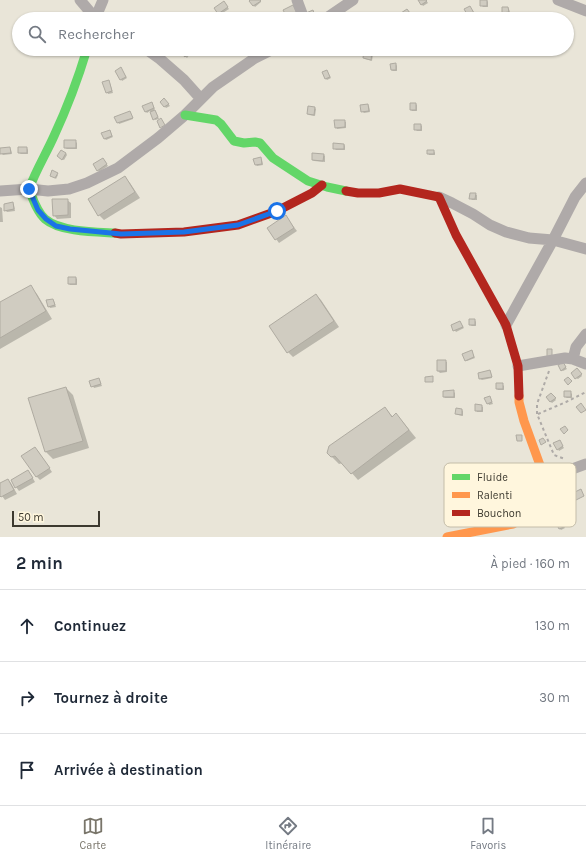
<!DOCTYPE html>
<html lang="fr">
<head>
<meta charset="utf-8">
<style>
  :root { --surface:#fff; --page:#f6f6f7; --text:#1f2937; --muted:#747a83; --line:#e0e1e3; --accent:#79756a }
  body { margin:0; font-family:Karla,sans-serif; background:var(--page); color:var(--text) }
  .scale { position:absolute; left:12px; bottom:10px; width:88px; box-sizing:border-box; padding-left:4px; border:2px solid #3c392f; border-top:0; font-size:11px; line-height:14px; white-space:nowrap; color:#3c392f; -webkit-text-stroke:3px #fff6dd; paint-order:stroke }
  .stop { position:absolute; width:12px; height:12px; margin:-9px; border:3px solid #1a73e8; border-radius:50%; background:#fff }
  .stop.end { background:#1a73e8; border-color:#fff; box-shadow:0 1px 4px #0008 }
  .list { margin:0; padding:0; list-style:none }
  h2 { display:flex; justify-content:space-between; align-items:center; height:52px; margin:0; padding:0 16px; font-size:17px }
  h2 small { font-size:13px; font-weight:400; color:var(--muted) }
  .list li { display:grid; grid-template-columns:26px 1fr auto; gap:12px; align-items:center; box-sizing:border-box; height:72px; padding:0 16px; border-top:1px solid var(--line) }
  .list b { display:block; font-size:15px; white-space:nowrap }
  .list em { font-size:13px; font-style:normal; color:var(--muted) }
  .icon { flex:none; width:22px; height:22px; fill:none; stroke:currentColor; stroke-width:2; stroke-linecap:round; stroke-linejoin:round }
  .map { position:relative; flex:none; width:586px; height:537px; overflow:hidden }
  .search { position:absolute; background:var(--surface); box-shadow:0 1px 3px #0004; left:12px; right:12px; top:12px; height:44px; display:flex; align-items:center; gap:10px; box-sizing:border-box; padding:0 14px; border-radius:22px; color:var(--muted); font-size:15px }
  .sheet { height:268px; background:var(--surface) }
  nav { display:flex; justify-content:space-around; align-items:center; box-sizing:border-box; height:56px; border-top:1px solid var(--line); background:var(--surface); font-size:11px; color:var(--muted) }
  nav a { display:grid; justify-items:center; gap:2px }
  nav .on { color:var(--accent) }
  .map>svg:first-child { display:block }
</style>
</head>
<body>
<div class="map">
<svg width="586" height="537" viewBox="0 0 586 537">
  <rect width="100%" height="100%" fill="#e9e5d8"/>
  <path fill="#0003" d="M252,0H260L261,2L255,7L250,1Z
    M420,0H426L428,3L423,6L419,1Z
    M487,0L488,2V7H483L481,5Z
    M225,4L229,9L221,14L226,19H219L220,15L219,13Z
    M293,7L298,17L294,19H289Z
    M508,8L509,9L510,14H505L503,12Z
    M471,9L475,14L470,17L469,15Z
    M407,10L411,15L407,18L403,13Z
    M313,12L316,17L310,19L309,18Z
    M178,49H184L190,54L187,58Z
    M236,49H242L239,52Z
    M371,52L373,54L372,61L365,59L364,58Z
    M396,64L397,66V71H393L391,70Z
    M122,70L127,78L122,81L116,71Z
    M327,71L331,78L327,80L326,79Z
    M110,83L113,93L108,94L107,92Z
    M164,99L170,106L166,108L161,102Z
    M152,103L155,109L154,110L156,112L159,119L155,120L150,111L147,113L145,111Z
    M416,104L417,105V111H412L411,110Z
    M368,105L369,106L370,112L364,113L362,111Z
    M315,108L316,109L315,116L309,115L308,114Z
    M130,112L133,119L119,124L115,117Z
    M344,121L346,122V128L337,129L336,127Z
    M421,125L422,126V131H417L415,129Z
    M110,131L113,137L106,140L104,138Z
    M75,141L77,143V149H67L65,148Z
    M344,144L345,146V150H336L334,148Z
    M10,148L11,150L12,154L3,155L1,153Z
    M27,148L28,150V154H21L19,153Z
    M434,151L435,153V155H429L428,153Z
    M66,153L67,155L64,160L59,158Z
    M324,155L325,156V162L314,161L313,160Z
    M261,158L262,160L263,165L257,166L256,165Z
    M104,160L108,166L99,172L98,170Z
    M57,174L58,175L56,179L51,175Z
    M125,178L130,183L140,198L104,220L99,215Z
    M475,194L477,195V200H472L471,199Z
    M67,200L71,203V218L57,219L54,215Z
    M13,203L14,205L15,211L7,212L5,210Z
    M0,207L2,208L3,222H0Z
    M286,217L297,231L279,243L268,228Z
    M76,278L77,279V285H70L69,284Z
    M30,287L37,294L52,319L0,349V303Z
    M316,295L321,300L339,327L293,357L288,352Z
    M53,300L54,301L56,307L50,308L49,306Z
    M475,320L476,322V326H472L470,325Z
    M460,322L464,328L456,332L452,326Z
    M472,352L475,358L467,361L466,360Z
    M438,361H445L447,362V372L440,373L438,371Z
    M564,365L567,369L563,371L561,370Z
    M490,371L491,373L492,378L482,380L480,379Z
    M579,371L582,376L578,379L576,378Z
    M99,379L102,386L94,388L91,382Z
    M502,384L504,386V390H498L497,389Z
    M66,388L73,395L89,448L53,459L46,452L30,399Z
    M453,391L455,393V398H445L444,397Z
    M565,392H570L572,394V398H567L565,397Z
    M551,394L556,400L552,403L547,398Z
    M490,397L493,404L489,405L486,399Z
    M481,406L483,407V412H477L476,410Z
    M385,408L393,417L396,415L403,422L416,438L358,480L343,463L339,464L328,453Z
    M462,410L463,411V416L458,415L456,414Z
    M561,443L564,448L559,451L558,449Z
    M38,451L52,472L40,480L37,477L23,456Z
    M28,471L31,475L35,482L19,491L16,487Z
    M8,480L11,483L17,494L5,500L0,493V484Z
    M562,522L565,528L561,530L560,529Z"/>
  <path fill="#d0ccc1" stroke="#afaba1" d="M250,0H260L261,1L253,6L249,1Z
    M418,0H426L427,1L421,5Z
    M480,0H487V6H480Z
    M224,1L228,7L218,14L214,8Z
    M293,5L298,15L290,19H288L283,10Z
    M470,6L474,13L468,16L464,9Z
    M502,7H508L509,12L502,13Z
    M407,9L410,13L405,17L401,13Z
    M313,10L315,16L308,18L306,13Z
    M221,12L226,18L224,19H217L216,17Z
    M192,13L196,18L195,19H191L188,16Z
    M176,49H186L189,52L185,57Z
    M364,50L372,51L371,60L363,58Z
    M396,63V70H391L390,64Z
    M121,67L126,77L120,80L115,71Z
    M327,70L330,77L325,79L322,72Z
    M109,80L112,91L106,93L102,82Z
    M164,98L169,104L164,107L160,102Z
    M152,102L154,108L145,112L142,106Z
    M410,103H416V110H410Z
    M368,104L369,111L361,112L360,105Z
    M308,106L315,107L314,115L307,114Z
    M155,110L158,117L153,120L150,112Z
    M130,111L133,118L117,123L114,117Z
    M161,118L165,125L160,128L157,121Z
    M334,120H345V127L335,128Z
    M414,124H421V130H414Z
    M110,130L112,136L104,139L101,133Z
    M64,140H76V148H64Z
    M333,143L344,144V149H333Z
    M10,147L11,153L0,154V148Z
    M18,147H27V153H18Z
    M61,150L66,153L62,160L57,156Z
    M427,150H434V154H427Z
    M312,153L324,154L323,161L312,160Z
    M261,157L262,164L255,165L253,159Z
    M103,158L107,164L97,171L93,164Z
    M52,170L58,173L55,178L50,176Z
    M125,176L135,192L98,216L88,199Z
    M470,193H476L475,199H469Z
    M52,199H68V215L53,216Z
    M13,202L14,209L4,211V204Z
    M286,215L294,228L275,240L267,228Z
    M68,277H76V284H68Z
    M31,285L46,311L0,338V302Z
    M316,294L334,321L287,353L269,326Z
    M53,299L55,305L48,307L46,300Z
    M469,319H475V325H469Z
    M460,321L463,327L453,331L451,325Z
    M547,349H552V356L547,357Z
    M472,350L474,357L465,361L462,354Z
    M437,360H446V371H437Z
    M563,362L566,367L561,371L558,365Z
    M577,368L582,374L575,379L571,373Z
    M490,370L492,377L479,379L478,373Z
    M433,376V382H425V377Z
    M568,377L572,381L568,385L564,380Z
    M99,378L101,384L91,387L89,381Z
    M496,383H503V389H496Z
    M66,387L83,441L45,452L28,398Z
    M454,390V397H443V391Z
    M564,391H571V397H564Z
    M551,393L556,398L550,402L546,397Z
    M490,396L492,402L487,404L484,398Z
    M581,403L586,410L581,413L576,407Z
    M475,404L482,405V411H475Z
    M385,407L392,417L396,413L409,430L351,474L335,456L331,457L327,453L329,446Z
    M456,408L462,409V415L455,414Z
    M565,426L568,430L564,434L560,429Z
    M516,435H522V441H517Z
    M543,438L546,442L541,445L539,440Z
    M560,440L563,446L557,450L553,443Z
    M35,447L50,468L36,477L21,456Z
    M28,470L33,478L15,488L11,480Z
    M8,479L14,490L1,497L0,496V483Z
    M581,489L584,496L576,500L573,493Z
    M562,521L564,527L559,529L556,523Z"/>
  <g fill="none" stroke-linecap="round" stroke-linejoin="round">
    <path stroke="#aeaaa7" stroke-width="2" stroke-dasharray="3 3" stroke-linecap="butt" d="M549,371L537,404V414L554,455L565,459
      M538,414L566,402L586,392"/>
    <path stroke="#afaaa9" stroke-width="11" d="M80,0L96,19
      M297,0L304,19
      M558,0L586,11
      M95,19L103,0
      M325,19L353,0
      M146,49L160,59L184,80L201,99
      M0,191L29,189L48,191L69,189L87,183L118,168L158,138L185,115L213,87L255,58L273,49
      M439,197L452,203L473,214L490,225L506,232L529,238L553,240L586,249
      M506,325L553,240L575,197L586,183
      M573,359L576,347L586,334
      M518,366L565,358L573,359L586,364
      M545,479L586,464"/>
    <path stroke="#63d668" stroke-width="9" d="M87,49C78,79 67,108 54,136C46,154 36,170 29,189C33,199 37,212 45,219C60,232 96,232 115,233
      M185,115L216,120L221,124L234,141L244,143L255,142L260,143L273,158L308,181L327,187L346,191"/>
    <path stroke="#ff974d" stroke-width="9" d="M447,537L513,524L525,517L534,507L541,493L545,479L524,421L519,402V396"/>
    <path stroke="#b3261e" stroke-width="9" d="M346,191L358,193H379L400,189L439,197L456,235L506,325L518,366L519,396
      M115,233L121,234L184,232L238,225L277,211L312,193L322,185"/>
  </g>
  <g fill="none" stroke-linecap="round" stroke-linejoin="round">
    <path stroke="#1a73e8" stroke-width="5" d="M29,189L38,210L46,219L56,226L70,229L121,234L184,232L238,225L277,211"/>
  </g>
  <rect x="444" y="463" width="132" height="64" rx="6" fill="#fff6dd" stroke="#c4bda9" stroke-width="1"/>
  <rect x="452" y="474" width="18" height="6" fill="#63d668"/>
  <rect x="452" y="492" width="18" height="6" fill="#ff974d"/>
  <rect x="452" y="510" width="18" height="6" fill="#b3261e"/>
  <g font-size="11" fill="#3c392f">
    <text x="477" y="481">Fluide</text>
    <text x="477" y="499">Ralenti</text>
    <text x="477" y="517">Bouchon</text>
  </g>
</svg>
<div class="scale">50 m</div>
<div class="stop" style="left:277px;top:211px"></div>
<div class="stop end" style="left:29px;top:189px"></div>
<div class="search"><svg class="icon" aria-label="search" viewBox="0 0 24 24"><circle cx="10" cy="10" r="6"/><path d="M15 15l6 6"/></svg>Rechercher</div>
</div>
<section class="sheet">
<h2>2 min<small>À pied · 160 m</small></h2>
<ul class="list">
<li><svg class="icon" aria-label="ahead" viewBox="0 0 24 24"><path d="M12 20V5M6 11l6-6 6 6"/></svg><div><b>Continuez</b></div><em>130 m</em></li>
<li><svg class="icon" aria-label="right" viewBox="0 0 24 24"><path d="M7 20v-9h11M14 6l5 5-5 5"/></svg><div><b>Tournez à droite</b></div><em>30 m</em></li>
<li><svg class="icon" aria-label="arrive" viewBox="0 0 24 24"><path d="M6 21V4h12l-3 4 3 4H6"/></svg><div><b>Arrivée à destination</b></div></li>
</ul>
</section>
<nav>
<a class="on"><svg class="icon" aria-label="map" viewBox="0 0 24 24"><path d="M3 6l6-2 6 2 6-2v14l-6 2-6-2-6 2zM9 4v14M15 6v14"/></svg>Carte</a>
<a><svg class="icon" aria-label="directions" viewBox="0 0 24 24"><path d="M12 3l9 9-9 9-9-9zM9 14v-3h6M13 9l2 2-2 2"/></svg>Itinéraire</a>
<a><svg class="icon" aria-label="saved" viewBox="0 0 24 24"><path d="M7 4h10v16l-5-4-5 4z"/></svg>Favoris</a>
</nav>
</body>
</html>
